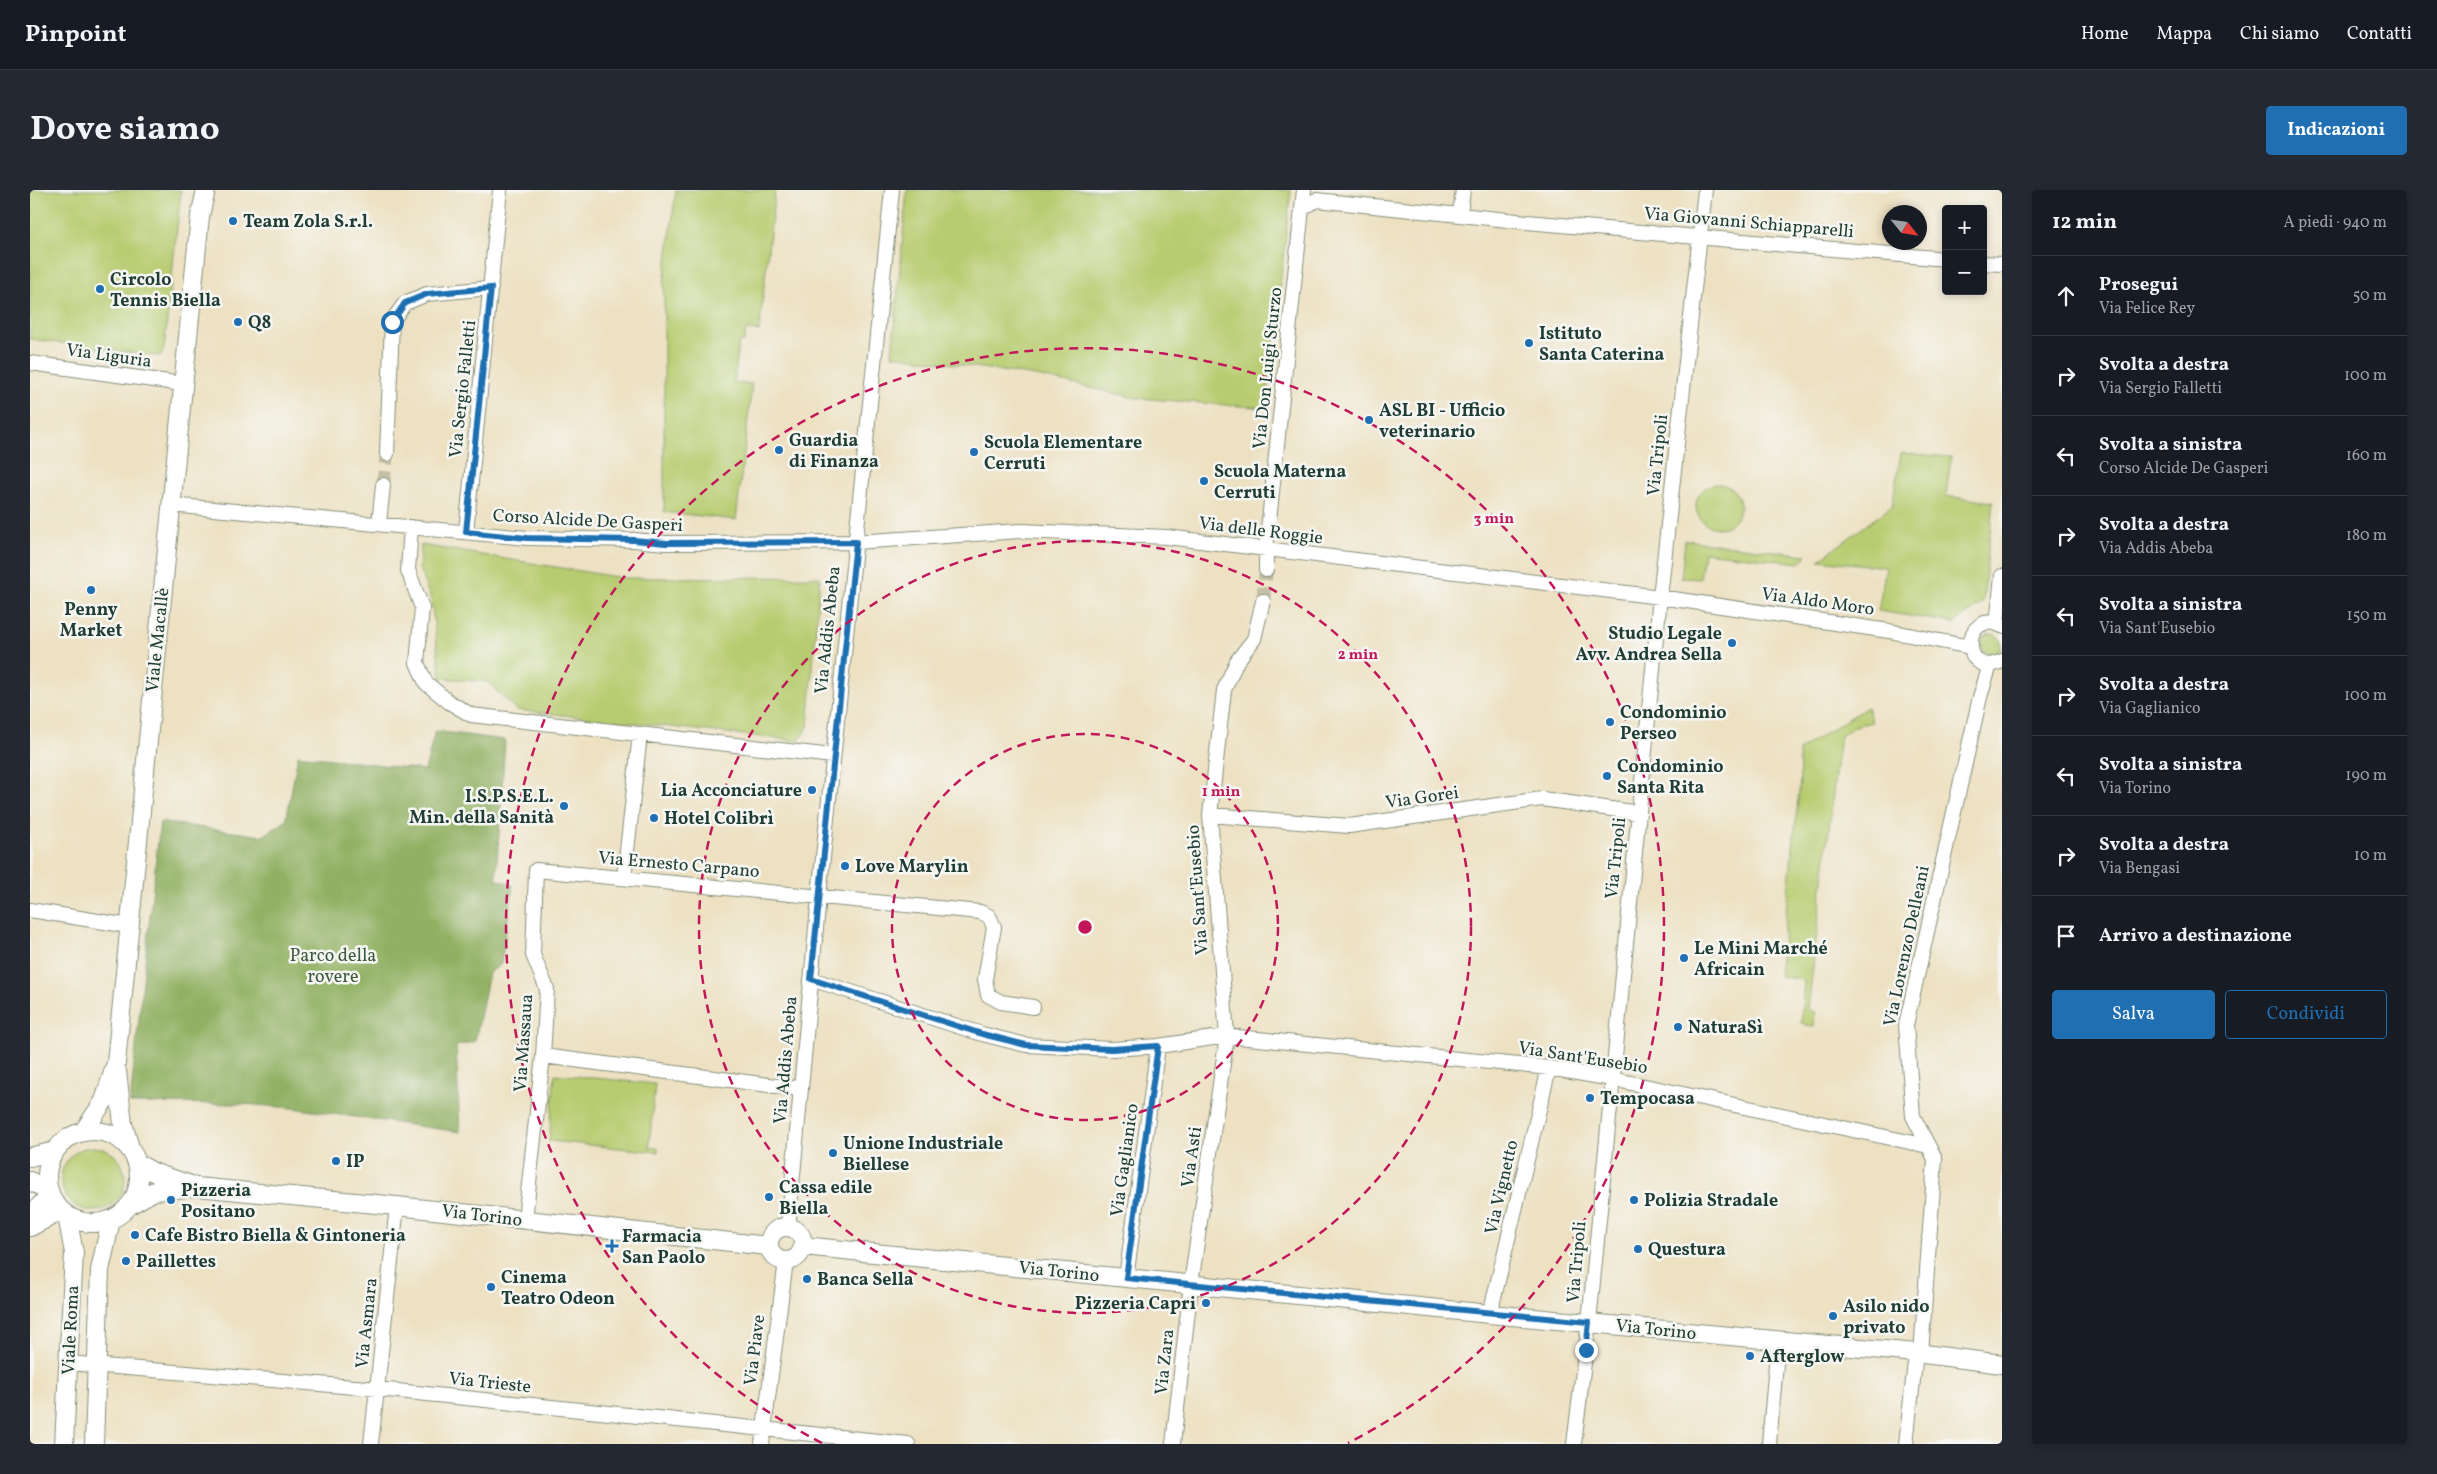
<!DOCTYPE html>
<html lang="it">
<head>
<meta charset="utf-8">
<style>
  :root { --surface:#171b24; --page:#242831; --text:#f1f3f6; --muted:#9ea1a6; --line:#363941; --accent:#1f6fb2 }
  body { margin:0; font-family:Vollkorn,serif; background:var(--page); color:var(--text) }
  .controls { position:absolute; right:15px; top:15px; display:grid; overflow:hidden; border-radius:5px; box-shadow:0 2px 8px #0003 }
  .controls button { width:45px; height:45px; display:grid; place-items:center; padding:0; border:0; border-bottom:1px solid var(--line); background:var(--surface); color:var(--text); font:25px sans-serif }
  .compass { position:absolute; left:1852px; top:15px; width:45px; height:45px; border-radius:50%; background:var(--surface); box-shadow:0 2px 8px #0003; rotate:120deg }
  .stop { position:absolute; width:15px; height:15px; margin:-11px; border:4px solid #1f6fb2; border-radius:50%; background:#fff }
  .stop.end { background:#1f6fb2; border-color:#fff; box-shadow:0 1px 5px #0008 }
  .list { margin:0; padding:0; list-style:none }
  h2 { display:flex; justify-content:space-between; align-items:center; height:65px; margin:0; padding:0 20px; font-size:21px }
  h2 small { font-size:16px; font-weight:400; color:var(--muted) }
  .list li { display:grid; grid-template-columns:32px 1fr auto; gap:15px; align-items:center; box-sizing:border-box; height:80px; padding:0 20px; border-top:1px solid var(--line) }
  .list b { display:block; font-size:19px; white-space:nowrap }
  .list p { margin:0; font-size:16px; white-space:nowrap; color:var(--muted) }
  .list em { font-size:16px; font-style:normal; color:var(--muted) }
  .actions { display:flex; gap:10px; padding:15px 20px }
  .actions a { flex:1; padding:11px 0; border:1px solid var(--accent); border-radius:5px; text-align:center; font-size:18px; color:var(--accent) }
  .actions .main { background:var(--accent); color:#fff }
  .icon { flex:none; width:28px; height:28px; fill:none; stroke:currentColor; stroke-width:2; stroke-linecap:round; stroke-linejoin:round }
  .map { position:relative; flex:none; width:1972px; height:1254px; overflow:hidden; border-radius:5px }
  header { display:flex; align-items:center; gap:30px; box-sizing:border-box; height:70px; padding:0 25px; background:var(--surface); border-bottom:1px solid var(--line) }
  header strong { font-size:24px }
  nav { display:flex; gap:28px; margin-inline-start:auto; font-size:18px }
  .intro { display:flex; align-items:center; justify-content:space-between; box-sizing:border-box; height:120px; padding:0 30px }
  h1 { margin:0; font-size:35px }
  .button { padding:12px 22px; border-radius:5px; background:var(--accent); color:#fff; font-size:18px; font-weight:700 }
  main { display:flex; gap:30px; padding:0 30px }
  aside { flex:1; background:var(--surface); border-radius:5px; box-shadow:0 2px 8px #0003 }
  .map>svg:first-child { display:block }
</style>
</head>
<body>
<header>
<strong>Pinpoint</strong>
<nav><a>Home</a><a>Mappa</a><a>Chi siamo</a><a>Contatti</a></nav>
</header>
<div class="intro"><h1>Dove siamo</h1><a class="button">Indicazioni</a></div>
<main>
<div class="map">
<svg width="1972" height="1254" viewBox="0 0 1972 1254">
  <rect width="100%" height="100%" fill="#f6f6f2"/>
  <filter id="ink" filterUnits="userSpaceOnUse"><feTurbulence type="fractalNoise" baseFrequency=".02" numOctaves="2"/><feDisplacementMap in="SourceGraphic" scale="10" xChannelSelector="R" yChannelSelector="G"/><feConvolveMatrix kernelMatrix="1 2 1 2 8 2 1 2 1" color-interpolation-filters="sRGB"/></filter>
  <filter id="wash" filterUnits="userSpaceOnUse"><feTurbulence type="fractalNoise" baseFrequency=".0096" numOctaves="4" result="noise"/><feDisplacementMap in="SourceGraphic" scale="20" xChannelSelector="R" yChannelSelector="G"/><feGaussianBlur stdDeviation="1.12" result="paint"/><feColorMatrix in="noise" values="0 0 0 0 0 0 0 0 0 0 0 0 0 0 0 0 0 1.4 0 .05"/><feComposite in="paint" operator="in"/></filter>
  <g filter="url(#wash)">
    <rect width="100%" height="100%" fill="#ede1c2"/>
    <path fill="#b7cc70" stroke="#6b8452" d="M0,0H151L134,159L131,165L126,166L0,149Z
      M646,0H745L729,141L716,140L714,152H709L704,193L722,194L706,330L634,322V93Z
      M877,0H1261L1236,218L1106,208L1006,186L862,165Z
      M1871,263L1921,267L1916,306L1963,312L1953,413L1924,433L1848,421L1856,377L1789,370L1862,316Z
      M1666 316a22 22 0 1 1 44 0a22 22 0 1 1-44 0Z
      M1655,350L1776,365L1770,373L1674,362L1670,389L1651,388Z
      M391,355L593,388L790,387L778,537L769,551L487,520L457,492L411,488L401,409L389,379Z
      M1951 454a10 10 0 1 1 20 0a10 10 0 1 1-20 0Z
      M1837,517L1842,532L1825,536L1811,546L1808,560L1778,820L1785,822L1784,837L1771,833L1774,790L1749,786L1770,591L1769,560Z
      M525,884L625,894L619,957L628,958V962L519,951Z
      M31 989a32 32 0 1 1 64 0a32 32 0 1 1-64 0Z"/>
    <path fill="#91b062" stroke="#58764b" d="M405,541L475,550L466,689L483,695L471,774L459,783L445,851L426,856L430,942L262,918L215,914L100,913L130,632L233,646L256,631L268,565L395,580Z"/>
  </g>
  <g filter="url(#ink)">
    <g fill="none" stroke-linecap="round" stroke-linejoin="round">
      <path stroke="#c4c0a6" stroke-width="14" stroke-dasharray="14 7" stroke-linecap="butt" d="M353,295L357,264
        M1233,411L1236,380"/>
      <g stroke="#868f7b" stroke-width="16">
        <path id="minor" d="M1272,19L1286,10L1497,32L1916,69
          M1430,23L1433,0
          M1953,73L1972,74
          M0,173L153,194
          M357,264L362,131L375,113L397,104L461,98
          M140,315L497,348L604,350L635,353L826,352L990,341L1137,347L1630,407L1859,441L1940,457
          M349,334L353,295
          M381,337L378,380L392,418L387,473L396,493L419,512L441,525L803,566
          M436,342L470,0
          M1236,380V359L1274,0
          M1967,434L1972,386
          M1972,436C1931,416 1930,492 1972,471
          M1180,625L1319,636L1512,609L1609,623
          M594,688L610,544
          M0,720L99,736
          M781,789L952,844L996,855L1082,859L1128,856L1197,846L1519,878L1582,889L1898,956
          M513,866L770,899
          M495,1030L513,866L517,799L503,765L506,680L950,722L959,726L964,737L955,789L958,805L971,812L1003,817
          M758,1038L789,706L862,0
          M1096,1088L1128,856
          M1460,1124L1519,878
          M1891,1164L1905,969L1883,926L1876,835L1950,507L1960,475
          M38,1173L348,1199L878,1254
          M341,1254L367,1016
          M732,1254L756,1071
          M1143,1254L1161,1094L1197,846L1180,625L1194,500L1207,471L1224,449L1233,411
          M1544,1254L1559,1132L1630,407L1675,0
          M1739,1254L1748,1151
          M1876,1254L1886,1163"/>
      </g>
      <g stroke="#868f7b" stroke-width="20">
        <path id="tertiary" d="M87,881L93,934L101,961
          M17 987a46 46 0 1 1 92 0a46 46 0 1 1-92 0Z
          M53,942L74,911L86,873L170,26L176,0
          M0,967L25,961
          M107,973L125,983L161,995
          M0,991L18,1000
          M100,1015L124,1001L167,997L367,1016L738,1056
          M0,1026L20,1005
          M0,1037L31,1021
          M739 1054a17 17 0 1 1 34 0a17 17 0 1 1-34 0Z
          M773,1056L1460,1124L1886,1163L1972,1174
          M34,1254L44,1063L37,1026
          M64,1254L70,1080L81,1030"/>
      </g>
      <use href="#minor" stroke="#fff" stroke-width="14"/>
      <use href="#tertiary" stroke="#fff" stroke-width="18"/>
    </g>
  </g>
  <g fill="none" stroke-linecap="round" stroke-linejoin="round" filter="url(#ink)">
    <path stroke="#1f6fb2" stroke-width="6" d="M362,132L375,113L397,104L461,98L436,342L497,348L604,350L636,353L826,352L781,789L952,844L996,855L1082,859L1128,856L1096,1088L1559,1132L1556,1160"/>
  </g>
  <g fill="none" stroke="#c2185b" stroke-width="2.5" stroke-dasharray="9 6">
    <circle cx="1055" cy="737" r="193"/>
    <circle cx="1055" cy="737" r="386"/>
    <path d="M792 1253A579 579 0 1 1 1318 1253"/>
  </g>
  <g fill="#1f6fb2" stroke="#f6f6f2" stroke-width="2">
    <circle cx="203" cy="31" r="5"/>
    <circle cx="70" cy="99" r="5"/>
    <circle cx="208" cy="132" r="5"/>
    <circle cx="1499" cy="153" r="5"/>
    <circle cx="1339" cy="230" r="5"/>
    <circle cx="749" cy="260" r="5"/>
    <circle cx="944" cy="262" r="5"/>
    <circle cx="1174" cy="291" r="5"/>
    <circle cx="61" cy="400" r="5"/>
    <circle cx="1702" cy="453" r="5"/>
    <circle cx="1580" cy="532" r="5"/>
    <circle cx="1577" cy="586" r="5"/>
    <circle cx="782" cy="600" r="5"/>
    <circle cx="534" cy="616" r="5"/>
    <circle cx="624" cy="628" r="5"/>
    <circle cx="815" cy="676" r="5"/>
    <circle cx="1654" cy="768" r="5"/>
    <circle cx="1648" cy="837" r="5"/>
    <circle cx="1560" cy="908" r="5"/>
    <circle cx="803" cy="963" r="5"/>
    <circle cx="306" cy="971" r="5"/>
    <circle cx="739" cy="1007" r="5"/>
    <circle cx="141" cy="1010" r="5"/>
    <circle cx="1604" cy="1010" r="5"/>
    <circle cx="105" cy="1045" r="5"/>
    <path d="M579.5 1048.5h5v5h5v5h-5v5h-5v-5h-5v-5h5z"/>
    <circle cx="1608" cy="1059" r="5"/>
    <circle cx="96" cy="1071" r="5"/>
    <circle cx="777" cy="1089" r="5"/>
    <circle cx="461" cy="1097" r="5"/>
    <circle cx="1176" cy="1113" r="5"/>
    <circle cx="1803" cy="1126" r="5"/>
    <circle cx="1720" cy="1166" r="5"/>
  </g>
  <g text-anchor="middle" stroke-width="5" stroke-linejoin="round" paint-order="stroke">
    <g font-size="18" font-weight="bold" fill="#1f3d34" stroke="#f6f6f2" text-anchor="start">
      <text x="213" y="37">Team Zola S.r.l.</text>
      <text x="80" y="95">Circolo<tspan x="80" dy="21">Tennis Biella</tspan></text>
      <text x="218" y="138">Q8</text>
      <text x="1509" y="149">Istituto<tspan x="1509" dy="21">Santa Caterina</tspan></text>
      <text x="1349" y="226">ASL BI - Ufficio<tspan x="1349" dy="21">veterinario</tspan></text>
      <text x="759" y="256">Guardia<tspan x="759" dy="21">di Finanza</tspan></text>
      <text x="954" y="258">Scuola Elementare<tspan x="954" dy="21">Cerruti</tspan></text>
      <text x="1184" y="287">Scuola Materna<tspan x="1184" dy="21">Cerruti</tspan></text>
      <text x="61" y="425" text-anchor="middle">Penny<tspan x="61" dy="21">Market</tspan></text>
      <text x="1692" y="449" text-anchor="end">Studio Legale<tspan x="1692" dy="21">Avv. Andrea Sella</tspan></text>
      <text x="1590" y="528">Condominio<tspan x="1590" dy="21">Perseo</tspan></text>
      <text x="1587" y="582">Condominio<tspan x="1587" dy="21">Santa Rita</tspan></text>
      <text x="772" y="606" text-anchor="end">Lia Acconciature</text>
      <text x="524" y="612" text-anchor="end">I.S.P.S.E.L.<tspan x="524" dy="21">Min. della Sanità</tspan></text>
      <text x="634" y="634">Hotel Colibrì</text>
      <text x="825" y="682">Love Marylin</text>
      <text x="1664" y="764">Le Mini Marché<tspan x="1664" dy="21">Africain</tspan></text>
      <text x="1658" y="843">NaturaSì</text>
      <text x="1570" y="914">Tempocasa</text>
      <text x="813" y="959">Unione Industriale<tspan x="813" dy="21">Biellese</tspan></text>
      <text x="316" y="977">IP</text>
      <text x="749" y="1003">Cassa edile<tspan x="749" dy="21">Biella</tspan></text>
      <text x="151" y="1006">Pizzeria<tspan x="151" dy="21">Positano</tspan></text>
      <text x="1614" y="1016">Polizia Stradale</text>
      <text x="115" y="1051">Cafe Bistro Biella &amp; Gintoneria</text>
      <text x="592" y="1052">Farmacia<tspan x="592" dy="21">San Paolo</tspan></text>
      <text x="1618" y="1065">Questura</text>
      <text x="106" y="1077">Paillettes</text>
      <text x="471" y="1093">Cinema<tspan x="471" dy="21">Teatro Odeon</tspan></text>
      <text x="787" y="1095">Banca Sella</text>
      <text x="1166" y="1119" text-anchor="end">Pizzeria Capri</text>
      <text x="1813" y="1122">Asilo nido<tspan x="1813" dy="21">privato</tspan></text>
      <text x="1730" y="1172">Afterglow</text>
    </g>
    <g font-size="18" fill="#1f3d34" stroke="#f6f6f2">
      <text transform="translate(1719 32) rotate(5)" y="6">Via Giovanni Schiapparelli</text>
      <text transform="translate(79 165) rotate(8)" y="6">Via Liguria</text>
      <text transform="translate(1237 178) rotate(-84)" y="6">Via Don Luigi Sturzo</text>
      <text transform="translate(432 199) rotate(-84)" y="6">Via Sergio Falletti</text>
      <text transform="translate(1627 265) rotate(-84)" y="6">Via Tripoli</text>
      <text transform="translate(558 330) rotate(3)" y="6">Corso Alcide De Gasperi</text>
      <text transform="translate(1231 340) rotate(7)" y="6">Via delle Roggie</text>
      <text transform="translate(1788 411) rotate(8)" y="6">Via Aldo Moro</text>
      <text transform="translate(797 440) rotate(-84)" y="6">Via Addis Abeba</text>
      <text transform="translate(127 450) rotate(-84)" y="6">Viale Macallè</text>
      <text transform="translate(1392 607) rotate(-8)" y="6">Via Gorei</text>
      <text transform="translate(1585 668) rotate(-84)" y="6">Via Tripoli</text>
      <text transform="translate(649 674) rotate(5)" y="6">Via Ernesto Carpano</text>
      <text transform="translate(1167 700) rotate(-94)" y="6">Via Sant'Eusebio</text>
      <text transform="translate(1876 756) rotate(-78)" y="6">Via Lorenzo Delleani</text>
      <text transform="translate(493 853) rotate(-86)" y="6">Via Massaua</text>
      <text transform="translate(1553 867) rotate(9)" y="6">Via Sant'Eusebio</text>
      <text transform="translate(755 870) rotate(-85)" y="6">Via Addis Abeba</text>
      <text transform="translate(1161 967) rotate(-82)" y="6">Via Asti</text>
      <text transform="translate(1094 970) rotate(-82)" y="6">Via Gaglianico</text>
      <text transform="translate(1471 997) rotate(-77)" y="6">Via Vignetto</text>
      <text transform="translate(452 1025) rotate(7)" y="6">Via Torino</text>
      <text transform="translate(1546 1072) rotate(-85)" y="6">Via Tripoli</text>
      <text transform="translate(1029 1081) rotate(6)" y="6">Via Torino</text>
      <text transform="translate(336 1133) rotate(-84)" y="6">Via Asmara</text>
      <text transform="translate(1626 1139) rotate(6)" y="6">Via Torino</text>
      <text transform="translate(40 1140) rotate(-87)" y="6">Viale Roma</text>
      <text transform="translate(724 1160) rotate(-83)" y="6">Via Piave</text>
      <text transform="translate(1134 1172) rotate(-84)" y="6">Via Zara</text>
      <text transform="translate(460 1192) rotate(6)" y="6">Via Trieste</text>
    </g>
    <g font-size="18" fill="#3d5a40" stroke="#f6f6f2">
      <text x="303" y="771">Parco della<tspan x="303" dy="21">rovere</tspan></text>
    </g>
  </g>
  <circle cx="1055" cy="737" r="8" fill="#c2185b" stroke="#f6f6f2" stroke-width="2.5"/>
  <g font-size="15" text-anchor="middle" font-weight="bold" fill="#c2185b" stroke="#f6f6f2" stroke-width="5" stroke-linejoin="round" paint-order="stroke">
    <text x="1464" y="333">3 min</text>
    <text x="1328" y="469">2 min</text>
    <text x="1191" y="606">1 min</text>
  </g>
</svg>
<div class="controls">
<button>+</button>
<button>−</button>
</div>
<svg class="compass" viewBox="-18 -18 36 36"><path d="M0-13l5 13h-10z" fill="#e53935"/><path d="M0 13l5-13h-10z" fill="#9ea1a6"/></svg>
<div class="stop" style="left:362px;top:132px"></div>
<div class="stop end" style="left:1556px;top:1160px"></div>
</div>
<aside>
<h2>12 min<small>A piedi · 940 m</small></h2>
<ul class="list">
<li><svg class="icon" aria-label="ahead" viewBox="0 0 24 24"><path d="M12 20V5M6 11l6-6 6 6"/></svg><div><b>Prosegui</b><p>Via Felice Rey</p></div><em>50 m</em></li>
<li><svg class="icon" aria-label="right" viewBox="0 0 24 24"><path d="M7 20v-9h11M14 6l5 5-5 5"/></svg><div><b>Svolta a destra</b><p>Via Sergio Falletti</p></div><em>100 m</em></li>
<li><svg class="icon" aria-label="left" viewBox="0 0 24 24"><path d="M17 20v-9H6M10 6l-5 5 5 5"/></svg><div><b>Svolta a sinistra</b><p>Corso Alcide De Gasperi</p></div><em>160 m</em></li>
<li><svg class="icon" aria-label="right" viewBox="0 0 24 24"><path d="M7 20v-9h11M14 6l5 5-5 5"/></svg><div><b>Svolta a destra</b><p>Via Addis Abeba</p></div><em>180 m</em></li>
<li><svg class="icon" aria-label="left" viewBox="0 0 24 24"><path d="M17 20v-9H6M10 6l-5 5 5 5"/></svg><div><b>Svolta a sinistra</b><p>Via Sant'Eusebio</p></div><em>150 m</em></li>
<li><svg class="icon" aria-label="right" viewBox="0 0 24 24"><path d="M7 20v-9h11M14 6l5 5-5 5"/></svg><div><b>Svolta a destra</b><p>Via Gaglianico</p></div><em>100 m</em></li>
<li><svg class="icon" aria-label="left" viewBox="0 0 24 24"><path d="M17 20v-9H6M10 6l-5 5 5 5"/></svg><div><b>Svolta a sinistra</b><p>Via Torino</p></div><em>190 m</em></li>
<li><svg class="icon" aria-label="right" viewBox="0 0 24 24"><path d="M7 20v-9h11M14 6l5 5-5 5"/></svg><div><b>Svolta a destra</b><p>Via Bengasi</p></div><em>10 m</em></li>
<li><svg class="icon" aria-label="arrive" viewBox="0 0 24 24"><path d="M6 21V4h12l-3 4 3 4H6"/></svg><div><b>Arrivo a destinazione</b></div></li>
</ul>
<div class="actions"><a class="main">Salva</a><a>Condividi</a></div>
</aside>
</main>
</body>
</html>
